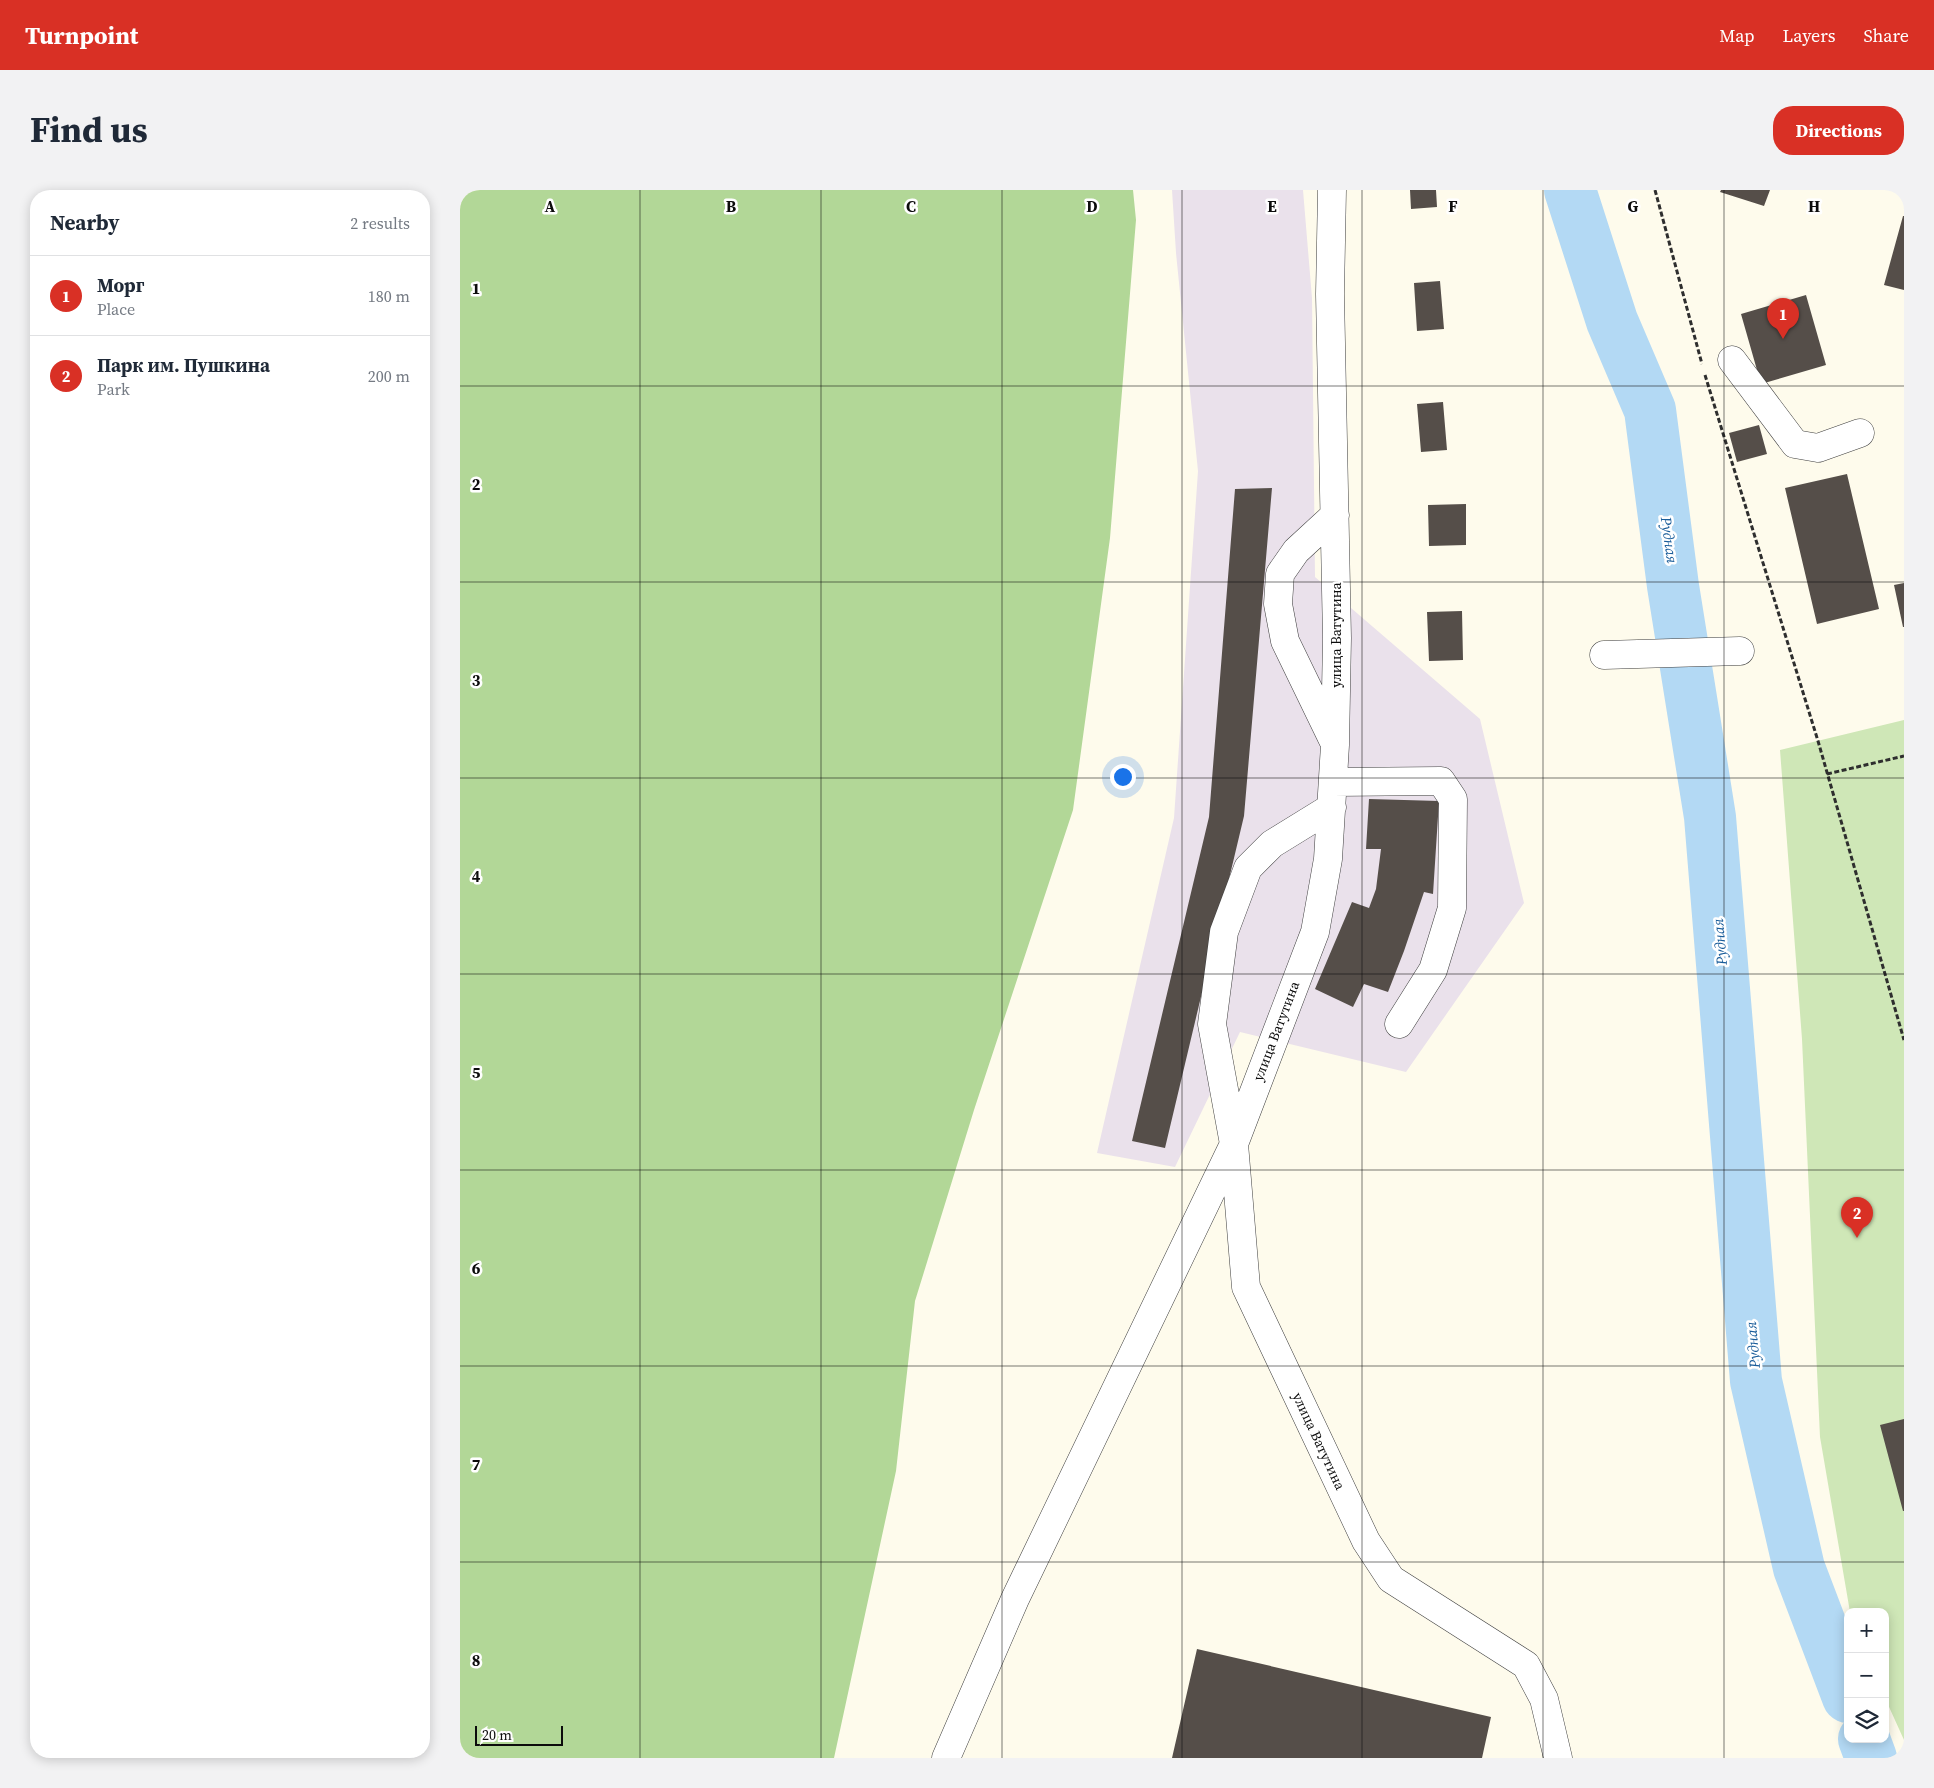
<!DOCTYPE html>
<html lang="en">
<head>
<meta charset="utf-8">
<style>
  :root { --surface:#fff; --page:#f2f2f3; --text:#1f2937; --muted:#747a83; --line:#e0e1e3; --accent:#d93025 }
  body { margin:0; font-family:"Source Serif 4",serif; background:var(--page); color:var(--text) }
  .controls { position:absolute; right:15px; bottom:15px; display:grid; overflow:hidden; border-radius:10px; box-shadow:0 2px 12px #0003 }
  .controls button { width:45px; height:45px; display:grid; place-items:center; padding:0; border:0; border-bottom:1px solid var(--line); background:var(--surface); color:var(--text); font:25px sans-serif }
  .scale { position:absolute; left:15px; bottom:12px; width:88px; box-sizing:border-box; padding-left:5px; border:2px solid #0c0c0c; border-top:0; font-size:14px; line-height:18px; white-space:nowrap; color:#0c0c0c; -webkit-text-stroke:4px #fff; paint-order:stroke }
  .you { position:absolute; left:662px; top:586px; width:18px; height:18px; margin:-12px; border:4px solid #fff; border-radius:50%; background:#1a73e8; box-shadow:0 0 0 8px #1a73e833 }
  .badge { display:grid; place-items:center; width:32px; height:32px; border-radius:50%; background:var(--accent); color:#fff; font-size:16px; font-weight:700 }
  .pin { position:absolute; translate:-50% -41px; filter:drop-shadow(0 1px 2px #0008) }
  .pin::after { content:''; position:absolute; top:26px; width:18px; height:15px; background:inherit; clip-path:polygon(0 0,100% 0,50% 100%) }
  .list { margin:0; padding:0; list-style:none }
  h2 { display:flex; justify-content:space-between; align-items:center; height:65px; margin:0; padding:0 20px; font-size:21px }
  h2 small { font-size:16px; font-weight:400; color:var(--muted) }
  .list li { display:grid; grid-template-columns:32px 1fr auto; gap:15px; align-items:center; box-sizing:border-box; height:80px; padding:0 20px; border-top:1px solid var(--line) }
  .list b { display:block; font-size:19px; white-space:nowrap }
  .list p { margin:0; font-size:16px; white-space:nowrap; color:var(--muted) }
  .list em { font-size:16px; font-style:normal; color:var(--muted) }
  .icon { flex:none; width:28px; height:28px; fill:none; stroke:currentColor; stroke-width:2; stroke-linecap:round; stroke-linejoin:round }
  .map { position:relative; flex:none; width:1444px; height:1568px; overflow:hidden; border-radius:20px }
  header { display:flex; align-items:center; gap:30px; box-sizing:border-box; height:70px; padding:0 25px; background:var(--accent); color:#fff }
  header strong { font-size:24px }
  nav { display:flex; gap:28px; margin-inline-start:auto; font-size:18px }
  .intro { display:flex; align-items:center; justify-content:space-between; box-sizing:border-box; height:120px; padding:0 30px }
  h1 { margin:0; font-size:35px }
  .button { padding:12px 22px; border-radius:20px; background:var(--accent); color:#fff; font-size:18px; font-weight:700 }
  main { display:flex; gap:30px; padding:0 30px }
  aside { flex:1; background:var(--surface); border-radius:20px; box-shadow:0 2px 12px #0003 }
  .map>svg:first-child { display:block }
</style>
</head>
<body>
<header>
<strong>Turnpoint</strong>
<nav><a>Map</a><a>Layers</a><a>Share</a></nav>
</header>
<div class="intro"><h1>Find us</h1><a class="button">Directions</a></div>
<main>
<aside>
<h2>Nearby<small>2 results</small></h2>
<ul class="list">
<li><span class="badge">1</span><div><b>Морг</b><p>Place</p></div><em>180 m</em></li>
<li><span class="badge">2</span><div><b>Парк им. Пушкина</b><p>Park</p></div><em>200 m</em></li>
</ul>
</aside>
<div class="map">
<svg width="1444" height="1568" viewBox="0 0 1444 1568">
  <rect width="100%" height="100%" fill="#fefbec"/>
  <path fill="#eae1eb" d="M712,0H843L852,108L855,387L1020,529L1064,713L946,882L780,842L715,977L637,963L714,628L738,281L716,63Z"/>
  <path fill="#cfe7b7" d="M1444,530V1550L1425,1508V1422H1390L1360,1247L1342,849L1320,560Z"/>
  <path fill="#b2d797" d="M0,0H673L676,30L650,348L613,620L514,920L455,1111L436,1281L374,1568H0Z"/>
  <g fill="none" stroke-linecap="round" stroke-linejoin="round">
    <path stroke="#b3d9f4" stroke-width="52" d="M1110,0L1152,131L1190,220L1213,396L1250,627L1296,1191L1339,1378L1388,1507
      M1404,1549L1411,1568"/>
  </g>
  <path fill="#554e49" d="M950,0H976L977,17L951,19Z
    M1261,0H1310L1304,16L1260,2Z
    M1443,26H1444V100L1424,95Z
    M980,91L984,139L957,141L954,93Z
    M1346,105L1366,175L1301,194L1281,124Z
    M983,212L987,260L961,262L957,214Z
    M1299,235L1307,264L1277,272L1269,243Z
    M1387,284L1419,419L1357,434L1325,298Z
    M812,298L784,626L705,958L672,951L749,627L775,299Z
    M1006,314V355L969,356L968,315Z
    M1444,393V437H1443L1434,395Z
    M1002,421L1003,470L969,471L967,422Z
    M909,609L979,611L973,704L964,702L944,761L928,802L904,794L893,817L855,799L892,712L909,718L916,699L921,659H906Z
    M1444,1229V1321H1443L1420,1235Z
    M737,1459L1031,1527L1022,1568H712Z"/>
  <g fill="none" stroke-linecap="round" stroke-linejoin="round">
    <g stroke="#3f3f3f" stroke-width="29">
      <path id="minor" d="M872,0L870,104L877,448L875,555L868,669L855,742L774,954L786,1097L906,1351L931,1389L1066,1475L1084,1509L1098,1568
        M1272,170L1335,254L1358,258L1400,243
        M1144,465L1280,461
        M873,550L825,451L818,414L820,384L836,361L875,325
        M873,592L981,591L993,609L992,718L973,780L939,834
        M486,1568L555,1409L774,954L752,834L764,742L788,678L812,654L872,617"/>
    </g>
    <path stroke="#2e2e2e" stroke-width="3" stroke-dasharray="5 2.5" stroke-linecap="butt" d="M1195,0L1242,174
      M1245,185L1358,551L1444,850
      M1367,584L1444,566"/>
    <use href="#minor" stroke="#fff" stroke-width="28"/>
  </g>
  <path fill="none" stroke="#0c0c0c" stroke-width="1" stroke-opacity="0.55" d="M180,0V1568M361,0V1568M542,0V1568M722,0V1568M902,0V1568M1083,0V1568M1264,0V1568M0,196H1444M0,392H1444M0,588H1444M0,784H1444M0,980H1444M0,1176H1444M0,1372H1444"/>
  <g text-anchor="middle" stroke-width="5" stroke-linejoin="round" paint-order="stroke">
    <g font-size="14" fill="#0c0c0c" stroke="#fff">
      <text transform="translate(876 445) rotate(-90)" y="5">улица Ватутина</text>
      <text transform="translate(816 841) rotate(-69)" y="5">улица Ватутина</text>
      <text transform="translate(859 1251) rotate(65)" y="5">улица Ватутина</text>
    </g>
    <g font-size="15" font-style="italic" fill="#1a5d9a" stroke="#fff">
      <text transform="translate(1209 350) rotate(82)" y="5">Рудная</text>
      <text transform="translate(1260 752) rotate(-95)" y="5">Рудная</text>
      <text transform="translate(1293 1155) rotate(-95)" y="5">Рудная</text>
    </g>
  </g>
  <g font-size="16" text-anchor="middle" font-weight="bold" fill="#0c0c0c" stroke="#fff" stroke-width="5" stroke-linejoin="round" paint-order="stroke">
    <text x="90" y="22">A</text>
    <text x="271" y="22">B</text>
    <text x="451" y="22">C</text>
    <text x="632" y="22">D</text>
    <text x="812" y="22">E</text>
    <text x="993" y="22">F</text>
    <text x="1173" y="22">G</text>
    <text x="1354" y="22">H</text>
    <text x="16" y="104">1</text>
    <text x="16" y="300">2</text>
    <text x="16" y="496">3</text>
    <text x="16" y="692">4</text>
    <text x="16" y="888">5</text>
    <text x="16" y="1084">6</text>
    <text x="16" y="1280">7</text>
    <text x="16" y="1476">8</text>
  </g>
</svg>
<div class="controls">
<button>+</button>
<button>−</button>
<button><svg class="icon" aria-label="layers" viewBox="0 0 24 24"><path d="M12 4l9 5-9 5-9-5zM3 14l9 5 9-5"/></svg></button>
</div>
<div class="scale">20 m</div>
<div class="you"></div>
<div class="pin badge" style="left:1323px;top:149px">1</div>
<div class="pin badge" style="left:1397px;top:1048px">2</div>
</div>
</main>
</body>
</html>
